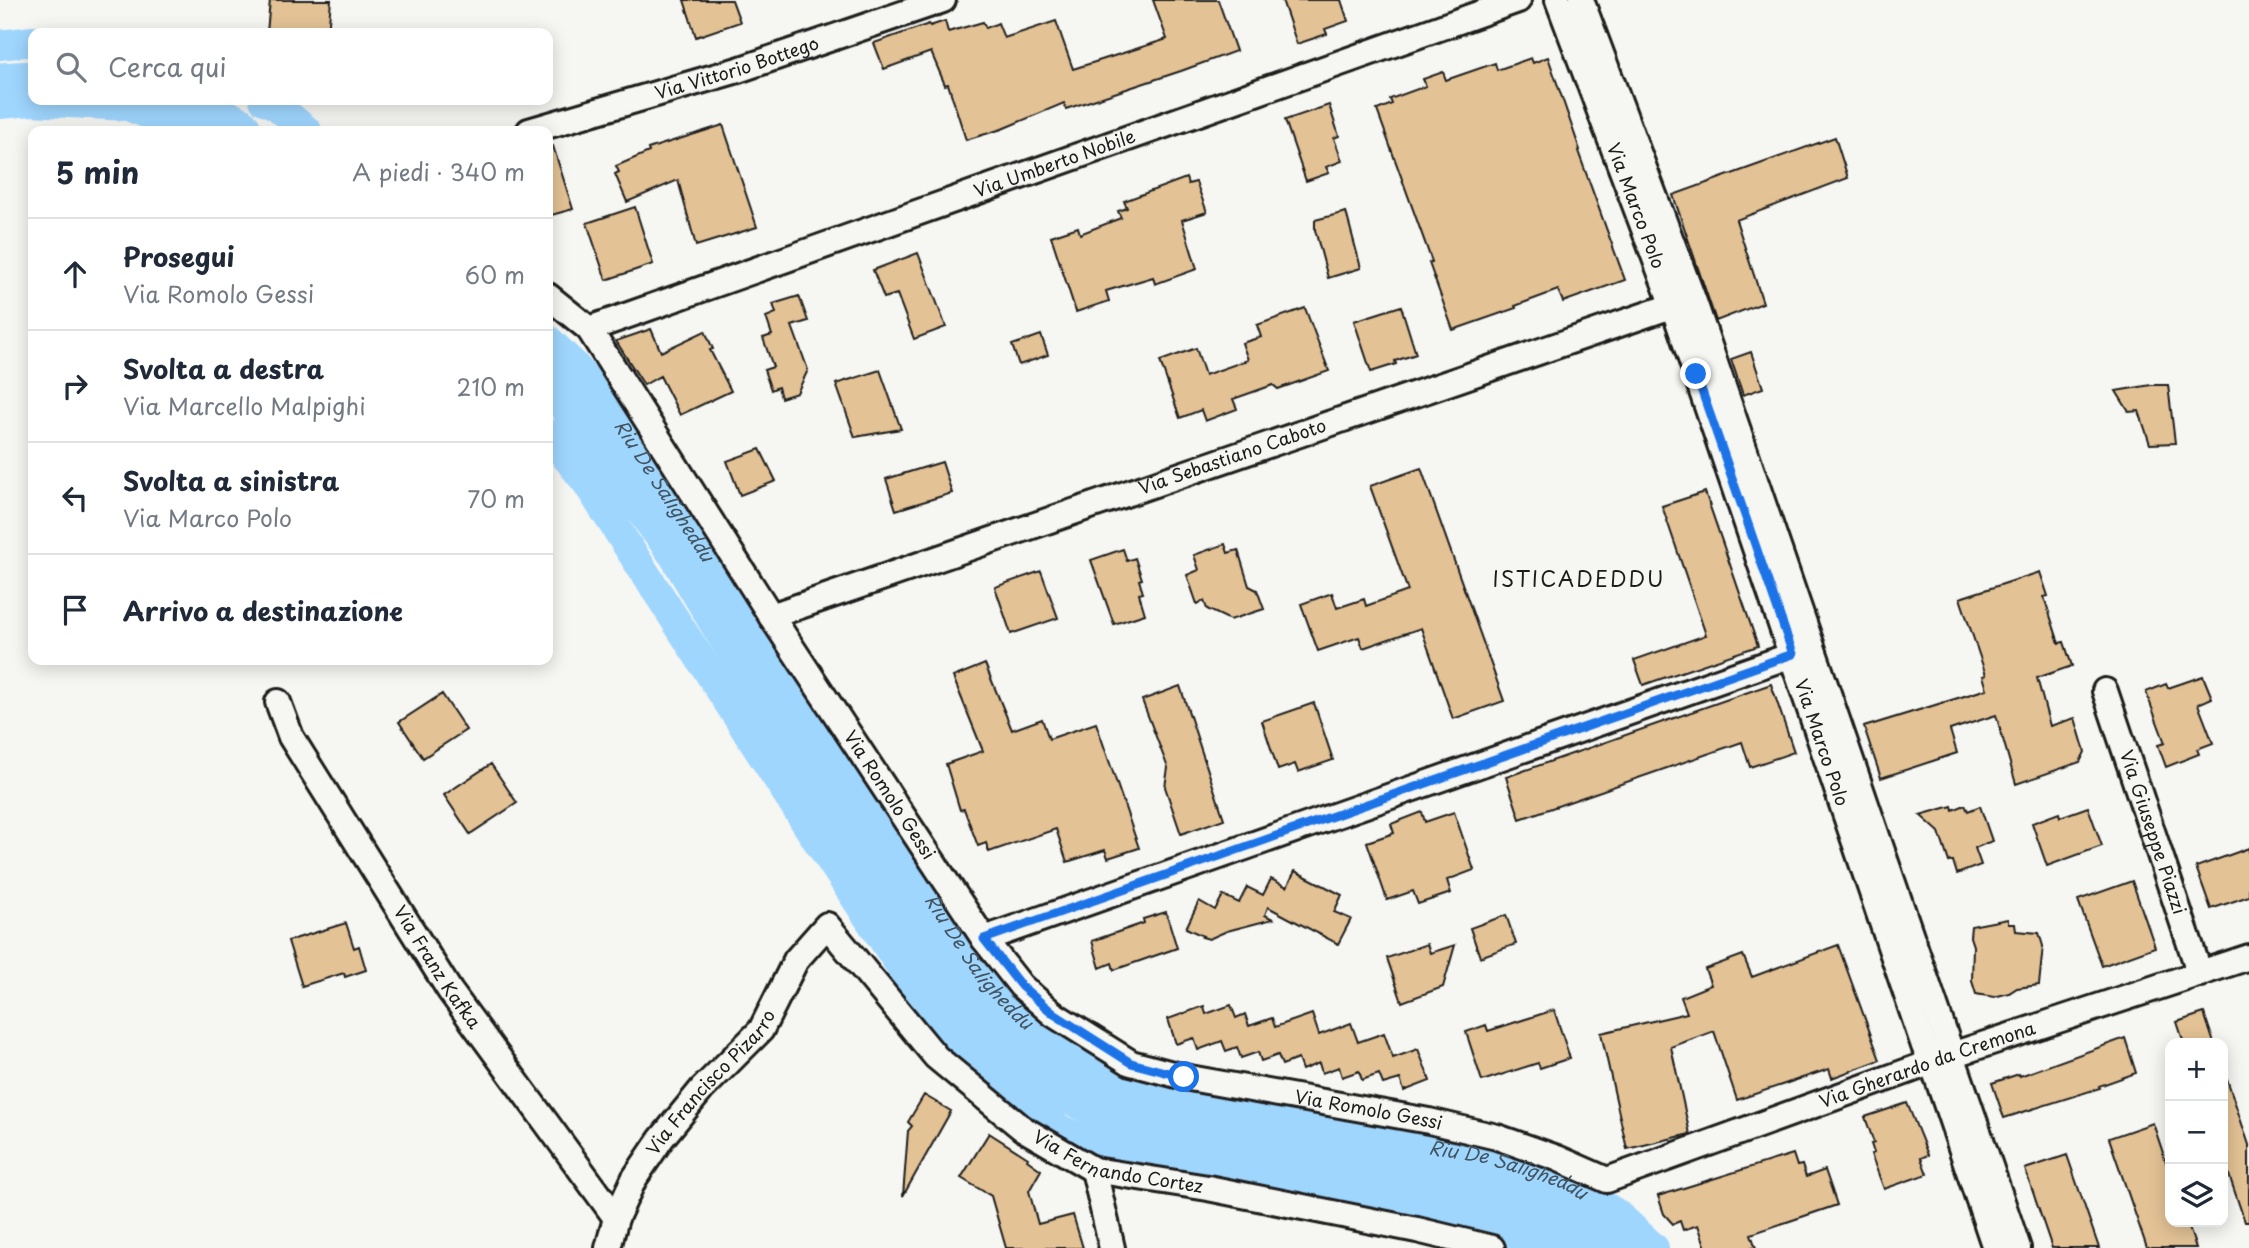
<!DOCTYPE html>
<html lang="it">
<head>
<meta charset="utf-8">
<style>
  :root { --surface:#fff; --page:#f2f2f3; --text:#1f2937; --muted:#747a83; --line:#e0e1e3 }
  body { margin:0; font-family:"Playpen Sans",sans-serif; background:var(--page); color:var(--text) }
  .controls { position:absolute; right:21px; bottom:21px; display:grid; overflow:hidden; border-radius:14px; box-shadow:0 4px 18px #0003 }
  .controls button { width:63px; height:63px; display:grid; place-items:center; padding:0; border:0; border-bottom:2px solid var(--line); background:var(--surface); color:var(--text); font:35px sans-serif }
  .stop { position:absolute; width:21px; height:21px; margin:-16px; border:5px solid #1a73e8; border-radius:50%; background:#fff }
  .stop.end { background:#1a73e8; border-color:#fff; box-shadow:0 2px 7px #0008 }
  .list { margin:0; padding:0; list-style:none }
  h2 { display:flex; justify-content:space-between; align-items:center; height:91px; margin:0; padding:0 28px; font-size:30px }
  h2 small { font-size:23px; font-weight:400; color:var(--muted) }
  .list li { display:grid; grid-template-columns:46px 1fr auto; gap:21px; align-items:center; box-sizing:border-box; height:112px; padding:0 28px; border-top:2px solid var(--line) }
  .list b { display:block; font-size:26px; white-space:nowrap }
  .list p { margin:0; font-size:23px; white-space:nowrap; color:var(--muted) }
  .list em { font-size:23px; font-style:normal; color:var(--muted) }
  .icon { flex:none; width:38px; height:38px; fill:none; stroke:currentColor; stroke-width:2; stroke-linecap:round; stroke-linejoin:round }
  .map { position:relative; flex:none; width:2249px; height:1248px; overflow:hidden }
  .search { position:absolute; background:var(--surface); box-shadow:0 4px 18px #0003; left:28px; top:28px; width:525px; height:77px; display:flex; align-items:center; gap:18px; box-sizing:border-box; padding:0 24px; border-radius:14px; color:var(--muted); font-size:26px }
  .panel { position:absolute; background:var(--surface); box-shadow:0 4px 18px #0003; left:28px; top:126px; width:525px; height:539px; border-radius:14px }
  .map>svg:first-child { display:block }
</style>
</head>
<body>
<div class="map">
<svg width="2249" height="1248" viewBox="0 0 2249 1248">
  <rect width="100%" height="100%" fill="#f6f6f2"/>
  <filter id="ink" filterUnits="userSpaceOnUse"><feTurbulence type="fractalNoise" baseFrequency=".0143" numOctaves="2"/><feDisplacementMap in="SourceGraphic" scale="14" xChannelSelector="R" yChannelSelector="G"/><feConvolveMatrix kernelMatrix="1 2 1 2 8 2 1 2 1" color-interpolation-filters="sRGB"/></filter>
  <g filter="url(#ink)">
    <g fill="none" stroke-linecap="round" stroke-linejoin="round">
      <g stroke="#9fd6fe" stroke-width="30">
        <path d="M0,45L33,41"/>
        <path d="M264,100L277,106L307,131"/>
        <path d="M0,104L31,101L128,106L191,131"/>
        <path id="s1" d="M548,340L572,363L607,403L984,979L1023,1020L1075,1059L1150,1095L1394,1142L1484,1156L1525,1168L1567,1183L1617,1214L1654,1248"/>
        <path d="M548,434L587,483L813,834L958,1053L1061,1130L1146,1162L1448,1215L1531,1239L1545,1248"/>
      </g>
      <path stroke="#9fd6fe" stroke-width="49" d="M0,87L33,85
        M184,100L237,131
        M548,370L682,551L843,822L918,935L978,1019L1071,1090L1139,1123L1261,1145L1522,1203L1612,1248"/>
    </g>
    <path fill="#e3c295" stroke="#1c1c1c" stroke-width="2" d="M270,0H331L328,33H267Z
      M684,0H732L740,22L696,37Z
      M1153,0H1218L1236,51L1181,71L1066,109L1064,103L1002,129L966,140L948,84L945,85L931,52L884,69L874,43L929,24L930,26L945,21L948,32L983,22L986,28L998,23L1004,38L1056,21L1073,69L1167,39Z
      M1282,0H1341L1348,21L1325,29L1327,34L1297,44Z
      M1548,57L1580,150L1578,151L1625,280L1563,302L1558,290L1515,306L1516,308L1453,330L1429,263L1432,262L1377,110L1392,104L1390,99L1426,86L1423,79L1443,72L1446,80L1495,63L1497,70L1531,58L1533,63Z
      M1329,105L1339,136L1334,138L1342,161L1326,167L1329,173L1306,181L1285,120Z
      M723,125L757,227L696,246L678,180L627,202L615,174L619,172L616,166L649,152L648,149Z
      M1835,137L1848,178L1736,220L1763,303L1716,321L1673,195Z
      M548,146H553L573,209L548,216Z
      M1186,178L1188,184L1196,182L1207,212L1182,220L1197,269L1155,284L1153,277L1106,291L1109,301L1076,312L1051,236L1078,227L1080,234L1121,218L1118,211L1127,208L1124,201Z
      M635,207L653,264L606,280L587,223Z
      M1346,212L1361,268L1328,278L1315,230V220Z
      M918,253L946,327L914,339L897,294L884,298L873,270Z
      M799,296L808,321L792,326L808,370L797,393L781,398L778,387L771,390L764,370L773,367L763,338L772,335L766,317L776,313L773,304Z
      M1401,306L1416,354L1395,361L1396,364L1371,372L1354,321Z
      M1305,308L1329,371L1278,389L1273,385L1233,399L1237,409L1205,421L1201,410L1180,418L1160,361L1196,348L1205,375L1248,360L1242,343L1261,337L1257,325Z
      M651,329L661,352L705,331L713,349L710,350L731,391L680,415L660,376L644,385L616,341Z
      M1041,335L1048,355L1019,365L1012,345Z
      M1751,352L1763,388L1743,395L1731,359Z
      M880,370L901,429L855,437L836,384Z
      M2151,385H2168L2175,443L2150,444L2139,411L2129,412L2116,391Z
      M760,449L776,481L740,495L727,461Z
      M942,462L952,493L896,510L886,479Z
      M1421,468L1504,701L1453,719L1421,628L1363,648L1359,637L1318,651L1301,604L1332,593L1337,608L1364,599L1366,606L1408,591L1370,486Z
      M1705,492L1758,646L1643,685L1634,660L1706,635L1662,506Z
      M1225,544L1228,553L1238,550L1249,586L1257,590L1264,609L1230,620L1207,609L1204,601L1197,604L1187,575L1199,570L1194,555Z
      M1123,549L1127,561L1135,558L1142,579L1139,580L1143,593L1139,594L1145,614L1114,624L1091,560Z
      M1041,571L1058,618L1011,634L995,587Z
      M2040,572L2048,596L2044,597L2059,643L2064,642L2072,666L2037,678L2050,726L2075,718L2085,752L2080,762L2016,784L1996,715L1950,730L1957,753L1881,778L1864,727L1987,689L1983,676L1986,675L1960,598Z
      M985,664L1012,730L1042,719L1049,739L1096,723L1139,848L1108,858L1105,850L1067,862L1056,829L989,852L986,843L978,846L964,809L960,810L946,764L983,751L953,677Z
      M2203,676L2212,698L2198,704L2213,743L2197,749L2199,754L2166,767L2158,745L2165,743L2146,692L2166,684L2168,688Z
      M1771,684L1794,752L1750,767L1742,742L1520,819L1506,777Z
      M1180,686L1224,819L1181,834L1165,787L1168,768L1142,700Z
      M442,694L466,730L423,758L399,722Z
      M1314,703L1333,760L1298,772L1295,764L1278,770L1262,721Z
      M491,764L517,803L470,834L444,795Z
      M1965,805L1968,811L1980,806L1992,841L1975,848L1981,865L1957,874L1953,861L1949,862L1939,832L1920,815L1952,806L1953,810Z
      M2088,807L2102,846L2047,866L2032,823L2059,813L2060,817Z
      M1422,812L1425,822L1454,812L1474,870L1447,880L1451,893L1418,904L1413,891L1387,900L1367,842L1394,833L1391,824Z
      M2249,848V896L2211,909L2196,867Z
      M1295,871L1342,895L1334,912L1351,919L1338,944L1268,907L1265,915L1273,919L1227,931L1209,939L1202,937L1203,936L1186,928L1199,901L1215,910L1223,895L1239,903L1247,887L1263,895L1271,879L1287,887Z
      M2132,881L2155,947L2102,966L2078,900Z
      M1166,912L1177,948L1114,970L1112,963L1100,968L1092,941L1144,923L1143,919Z
      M1506,915L1516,944L1480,957L1470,928Z
      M2008,919V924H2015L2016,931L2039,933L2043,946L2039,985L2017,988L2009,993L1994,997L1976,994L1972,981L1973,946L1970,937L1971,926Z
      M346,923L354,948L359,946L366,970L345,977L344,973L302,986L288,941Z
      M1427,944L1430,953L1455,945L1443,987L1402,1002L1387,958Z
      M1838,945L1880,1060L1832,1078L1829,1069L1737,1100L1714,1031L1671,1047L1690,1134L1627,1149L1601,1033L1687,1013L1681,997L1711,985L1705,969L1743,955L1752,977Z
      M1231,1005L1236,1018L1245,1014L1249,1026L1272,1018L1275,1027L1312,1014L1319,1035L1351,1023L1358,1042L1384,1033L1393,1058L1418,1049L1430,1081L1404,1091L1400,1079L1383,1084L1379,1074L1362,1080L1359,1071L1342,1077L1339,1067L1322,1073L1319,1063L1302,1070L1298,1059L1282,1065L1278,1055L1261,1061L1258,1052L1241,1058L1237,1047L1226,1051L1222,1041L1198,1050L1194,1038L1176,1044L1168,1019L1204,1006L1206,1014Z
      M1554,1010L1570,1058L1540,1068L1538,1063L1482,1081L1466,1032L1486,1025L1488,1031Z
      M2204,1013L2214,1043H2184L2177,1022Z
      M2125,1038L2136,1073L2099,1086L2100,1088L2004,1118L1992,1083L2019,1074L2020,1076Z
      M2223,1079H2227L2249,1145V1222H2245L2223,1157Z
      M924,1095L951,1111L903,1196L908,1131L912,1126L908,1122Z
      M1907,1103L1928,1155L1921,1158L1927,1174L1884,1189L1871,1154L1874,1153L1871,1144L1874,1143L1865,1117Z
      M2153,1123L2170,1174V1222H2187L2196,1248H2147L2109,1138Z
      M989,1133L1028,1158L1027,1160L1041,1170L1029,1191L1038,1224L1073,1215L1083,1248H1006L991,1196L961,1178Z
      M1793,1154L1797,1166L1802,1165L1806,1177L1825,1170L1837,1205L1751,1234L1756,1248H1706L1698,1225L1683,1230L1680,1221L1673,1224L1664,1214L1658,1196Z
      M2067,1155L2099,1248H2052L2025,1169Z"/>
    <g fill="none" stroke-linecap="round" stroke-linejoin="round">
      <g stroke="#1c1c1c" stroke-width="30">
        <g id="street">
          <path id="s2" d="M1558,0L1673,306L1924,1046L1932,1062L1995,1248"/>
          <path d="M1581,0L1693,299L2018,1248"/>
          <path id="s3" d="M529,131L738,70L943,0"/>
          <path id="s4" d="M548,296L589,329L771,616L984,939L1021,986L1053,1014L1131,1063L1184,1077L1429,1121L1497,1137L1557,1158L1607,1180L1952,1055L2249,957"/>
          <path id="s5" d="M589,329L1518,0"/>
          <path id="s6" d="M771,616L1689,300"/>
          <path id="s7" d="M2105,691L2200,974"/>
          <path id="s8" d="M278,702L291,737L450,991L616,1218"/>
          <path d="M984,939L1809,649"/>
          <path d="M1094,1170L1112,1248"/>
          <path id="s9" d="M608,1248L616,1218L634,1179L661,1139L702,1089L761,1030L796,960L827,925L936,1057L1022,1128L1094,1170L1208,1188L1417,1230L1492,1248"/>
        </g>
      </g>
      <use href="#street" stroke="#f6f6f2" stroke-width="24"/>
    </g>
  </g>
  <g fill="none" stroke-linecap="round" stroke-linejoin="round" filter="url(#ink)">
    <path stroke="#1a73e8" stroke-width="9" d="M1184,1077L1131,1063L1054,1014L1021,986L984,939L1793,654L1696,374"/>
  </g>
  <g text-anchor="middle" stroke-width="6" stroke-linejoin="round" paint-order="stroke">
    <g font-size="18" fill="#1c1c1c" stroke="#f6f6f2">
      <text dy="6" stroke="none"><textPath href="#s3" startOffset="217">Via Vittorio Bottego</textPath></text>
      <text dy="6" stroke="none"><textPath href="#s5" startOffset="494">Via Umberto Nobile</textPath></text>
      <text dy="6" stroke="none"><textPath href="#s2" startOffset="220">Via Marco Polo</textPath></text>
      <text dy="6" stroke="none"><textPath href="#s6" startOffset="488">Via Sebastiano Caboto</textPath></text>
      <text dy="6" stroke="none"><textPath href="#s2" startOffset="788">Via Marco Polo</textPath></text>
      <text dy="6" stroke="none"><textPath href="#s4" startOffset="607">Via Romolo Gessi</textPath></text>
      <text dy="6" stroke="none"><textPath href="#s7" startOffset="149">Via Giuseppe Piazzi</textPath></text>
      <text dy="6" stroke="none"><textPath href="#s8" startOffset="310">Via Franz Kafka</textPath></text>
      <text dy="6" stroke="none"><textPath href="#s4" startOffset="1806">Via Gherardo da Cremona</textPath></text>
      <text dy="6" stroke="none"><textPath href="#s9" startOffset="198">Via Francisco Pizarro</textPath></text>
      <text dy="6" stroke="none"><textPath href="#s4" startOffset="1216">Via Romolo Gessi</textPath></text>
      <text dy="6" stroke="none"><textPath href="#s9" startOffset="782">Via Fernando Cortez</textPath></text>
    </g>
    <g font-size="19" font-style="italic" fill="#435460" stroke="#f6f6f2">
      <text dy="7" stroke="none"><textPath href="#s1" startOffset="191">Riu De Saligheddu</textPath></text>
      <text dy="7" stroke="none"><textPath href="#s1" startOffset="758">Riu De Saligheddu</textPath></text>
      <text dy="7" stroke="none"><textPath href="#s1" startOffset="1346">Riu De Saligheddu</textPath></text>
    </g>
    <g font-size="21" letter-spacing="2" fill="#1c1c1c" stroke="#f6f6f2">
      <text x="1579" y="587">ISTICADEDDU</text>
    </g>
  </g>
</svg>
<div class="controls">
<button>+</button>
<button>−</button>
<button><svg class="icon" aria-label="layers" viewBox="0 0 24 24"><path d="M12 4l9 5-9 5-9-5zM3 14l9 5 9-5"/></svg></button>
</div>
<div class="stop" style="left:1184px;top:1077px"></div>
<div class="stop end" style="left:1696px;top:374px"></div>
<div class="search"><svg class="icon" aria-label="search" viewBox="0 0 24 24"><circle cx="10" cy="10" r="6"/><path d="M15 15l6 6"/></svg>Cerca qui</div>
<section class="panel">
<h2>5 min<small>A piedi · 340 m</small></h2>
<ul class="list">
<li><svg class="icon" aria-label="ahead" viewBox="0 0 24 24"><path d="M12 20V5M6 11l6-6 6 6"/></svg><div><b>Prosegui</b><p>Via Romolo Gessi</p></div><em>60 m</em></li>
<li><svg class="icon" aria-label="right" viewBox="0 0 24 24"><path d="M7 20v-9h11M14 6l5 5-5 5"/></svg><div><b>Svolta a destra</b><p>Via Marcello Malpighi</p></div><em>210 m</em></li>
<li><svg class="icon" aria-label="left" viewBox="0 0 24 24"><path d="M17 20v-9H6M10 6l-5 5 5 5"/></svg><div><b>Svolta a sinistra</b><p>Via Marco Polo</p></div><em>70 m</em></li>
<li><svg class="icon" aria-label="arrive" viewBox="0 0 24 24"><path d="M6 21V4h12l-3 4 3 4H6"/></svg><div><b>Arrivo a destinazione</b></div></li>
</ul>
</section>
</div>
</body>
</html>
